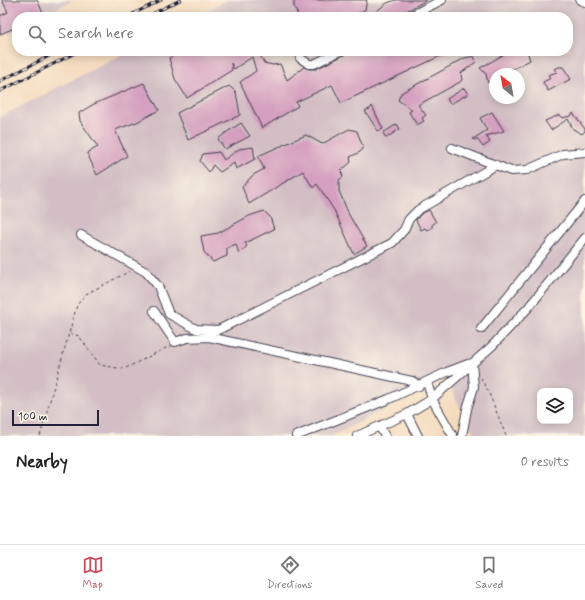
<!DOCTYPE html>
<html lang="en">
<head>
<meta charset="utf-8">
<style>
  :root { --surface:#fff; --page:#f6f6f6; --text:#222; --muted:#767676; --line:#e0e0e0; --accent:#d1495b }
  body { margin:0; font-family:Mynerve,sans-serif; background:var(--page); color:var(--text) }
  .controls { position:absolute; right:12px; bottom:12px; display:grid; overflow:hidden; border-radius:8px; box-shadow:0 2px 10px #0003 }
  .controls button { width:36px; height:36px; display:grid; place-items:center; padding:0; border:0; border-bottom:1px solid var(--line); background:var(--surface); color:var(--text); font:20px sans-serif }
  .compass { position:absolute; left:489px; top:68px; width:36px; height:36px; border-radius:50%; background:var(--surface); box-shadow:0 2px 10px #0003; rotate:329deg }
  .scale { position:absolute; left:12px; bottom:10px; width:87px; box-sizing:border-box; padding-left:4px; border:2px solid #22223b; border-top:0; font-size:11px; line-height:14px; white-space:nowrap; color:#22223b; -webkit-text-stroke:3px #fcf5e5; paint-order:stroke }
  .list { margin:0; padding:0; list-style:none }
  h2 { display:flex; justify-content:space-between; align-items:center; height:52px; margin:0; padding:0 16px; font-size:17px }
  h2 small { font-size:13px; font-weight:400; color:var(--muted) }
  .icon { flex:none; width:22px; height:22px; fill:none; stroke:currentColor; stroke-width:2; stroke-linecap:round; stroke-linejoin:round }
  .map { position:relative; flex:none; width:585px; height:436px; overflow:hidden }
  .search { position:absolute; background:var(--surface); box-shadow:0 2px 10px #0003; left:12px; right:12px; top:12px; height:44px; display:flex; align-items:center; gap:10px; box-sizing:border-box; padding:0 14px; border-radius:16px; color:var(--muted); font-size:15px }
  .sheet { height:108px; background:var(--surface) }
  nav { display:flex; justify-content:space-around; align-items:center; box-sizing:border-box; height:56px; border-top:1px solid var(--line); background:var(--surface); font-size:11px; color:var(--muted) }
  nav a { display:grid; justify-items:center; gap:2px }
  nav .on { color:var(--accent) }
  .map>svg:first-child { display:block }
</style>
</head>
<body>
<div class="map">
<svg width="585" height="436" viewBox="0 0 585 436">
  <rect width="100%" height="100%" fill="#fcf5e5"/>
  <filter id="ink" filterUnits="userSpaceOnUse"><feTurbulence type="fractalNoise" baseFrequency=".025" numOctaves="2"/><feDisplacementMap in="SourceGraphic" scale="8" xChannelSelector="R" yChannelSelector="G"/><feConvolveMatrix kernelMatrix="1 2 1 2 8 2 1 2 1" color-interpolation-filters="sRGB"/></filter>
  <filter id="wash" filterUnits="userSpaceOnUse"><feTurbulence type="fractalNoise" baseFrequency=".012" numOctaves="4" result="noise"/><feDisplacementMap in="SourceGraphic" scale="16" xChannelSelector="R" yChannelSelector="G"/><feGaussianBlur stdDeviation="0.9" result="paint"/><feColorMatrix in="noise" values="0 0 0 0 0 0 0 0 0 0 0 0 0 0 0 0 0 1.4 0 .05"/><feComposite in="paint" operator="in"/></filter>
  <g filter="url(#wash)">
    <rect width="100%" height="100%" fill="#f5dbbe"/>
    <path fill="#d2bec4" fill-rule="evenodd" d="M0,0H74L40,17H17V29L0,37Z
      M228,0H585V436H473L474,433L445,379L332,436H0V117L129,51H568V17H195ZM495,74H519V98H495ZM540,391H570V421H540Z"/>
    <g id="blocks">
      <path fill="#d5a0bf" d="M2,0H37L43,13L35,17H17V27L0,34V16L8,12Z
        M294,0H367L365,10L350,17H299L294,7Z
        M396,0H427L395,17H369L387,3Z
        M184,51H258L264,63L273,65L280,64L287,80L304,67L309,69H316L352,51H451L341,103L332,85L296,102L298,106L262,128L240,82L256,71L252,57L234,69L231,63L232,70L187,98L175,79L169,58Z
        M510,51H527L530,60L504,74H495V79L488,83L486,74L480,68Z
        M474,56L476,62L461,73L462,80L460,82L418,105L426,115L422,118L424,121L417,125L409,112L412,110L398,100L401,93L465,58Z
        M559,67H563L571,79L548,91L544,84L543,82L551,78L548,75L557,72L554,69Z
        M144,83L159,110L137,122L115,130L127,156L97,175L87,153L98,147L80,121L79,113L94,104Z
        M229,86L236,92L240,115L188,140L177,113Z
        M464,88L468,94L450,104L447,99Z
        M372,106L383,129L378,131L365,111L370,109Z
        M492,112L504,131L486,136L490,142L483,147L477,139L474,140L473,139L487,130L480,118Z
        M573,113L585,129V131L582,134L573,129L568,119L551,130L545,121L559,115L562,118L571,116Z
        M241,123L250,136L225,149L218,139L227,132Z
        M397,124L400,129L386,138L383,133Z
        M349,129L357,131L363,147L360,152L350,157L351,162L341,171L343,177L339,180V191L349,215L367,246L354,254L334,210L317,184L313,188L303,171L249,204L242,187L253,175L264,169L258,156L306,135L322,144Z
        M253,147L255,159L236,169L234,163L220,172L213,165L209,172L200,161L203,154L219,152L224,160L239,149Z
        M429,210L436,222L432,225V228L427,230L425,228L421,230L416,220L421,214Z
        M264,211L270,217L274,229L245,243L247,246L239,254L236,244L227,248V256L213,262L204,252L201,236L218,233L249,216Z"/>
    </g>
  </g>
  <g filter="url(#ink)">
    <use href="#blocks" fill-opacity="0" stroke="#423e4f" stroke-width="1"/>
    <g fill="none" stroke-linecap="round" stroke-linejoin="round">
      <g stroke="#423e4f" stroke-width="10">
        <path id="minor" d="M580,0L585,2
          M408,17L442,0
          M300,58L309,64H314L340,51
          M452,148L511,171L527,170L563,154L585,152
          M81,235L146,272L158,286L169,314L196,329L218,330L392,243L404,230L409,219L418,210L496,165
          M154,311L175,342L187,338L209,337L412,381L419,386
          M481,329L585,201
          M427,382L432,399L453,436
          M407,414L418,436
          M379,426L385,436
          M296,436L389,399L447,372L468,364
          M357,436L407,414L432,399L492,346L528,308L585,238
          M462,436L467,409L474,387L472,363"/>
      </g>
      <path stroke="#423e4f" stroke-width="1" stroke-dasharray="3 3" stroke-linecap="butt" d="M70,333L79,336L100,365L124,369L170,346
        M481,378L489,393L506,436
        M40,436L77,305L86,294L130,271"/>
      <use href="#minor" stroke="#fff" stroke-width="8"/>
      <g stroke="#22223b" stroke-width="3">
        <path id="rail" d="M127,17L161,0
          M146,17L180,0
          M0,81L59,51
          M0,91L79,51"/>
      </g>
      <use href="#rail" stroke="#fcf5e5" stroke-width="1.5" stroke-dasharray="4.5" stroke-linecap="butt"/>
    </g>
  </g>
</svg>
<div class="controls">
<button><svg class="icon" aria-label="layers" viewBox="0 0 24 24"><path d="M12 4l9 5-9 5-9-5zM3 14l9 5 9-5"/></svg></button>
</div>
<svg class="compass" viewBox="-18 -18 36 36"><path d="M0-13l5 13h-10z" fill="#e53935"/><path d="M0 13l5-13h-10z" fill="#767676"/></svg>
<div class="scale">100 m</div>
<div class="search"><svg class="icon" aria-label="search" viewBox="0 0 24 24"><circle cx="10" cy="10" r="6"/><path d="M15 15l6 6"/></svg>Search here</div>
</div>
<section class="sheet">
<h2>Nearby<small>0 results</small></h2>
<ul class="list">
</ul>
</section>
<nav>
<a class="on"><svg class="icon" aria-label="map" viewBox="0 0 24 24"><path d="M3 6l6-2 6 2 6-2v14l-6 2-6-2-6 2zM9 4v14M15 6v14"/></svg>Map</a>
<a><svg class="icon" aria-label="directions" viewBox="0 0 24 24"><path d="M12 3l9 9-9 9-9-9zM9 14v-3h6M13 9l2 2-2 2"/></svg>Directions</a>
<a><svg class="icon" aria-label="saved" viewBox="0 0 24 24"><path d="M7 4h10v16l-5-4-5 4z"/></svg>Saved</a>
</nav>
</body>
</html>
